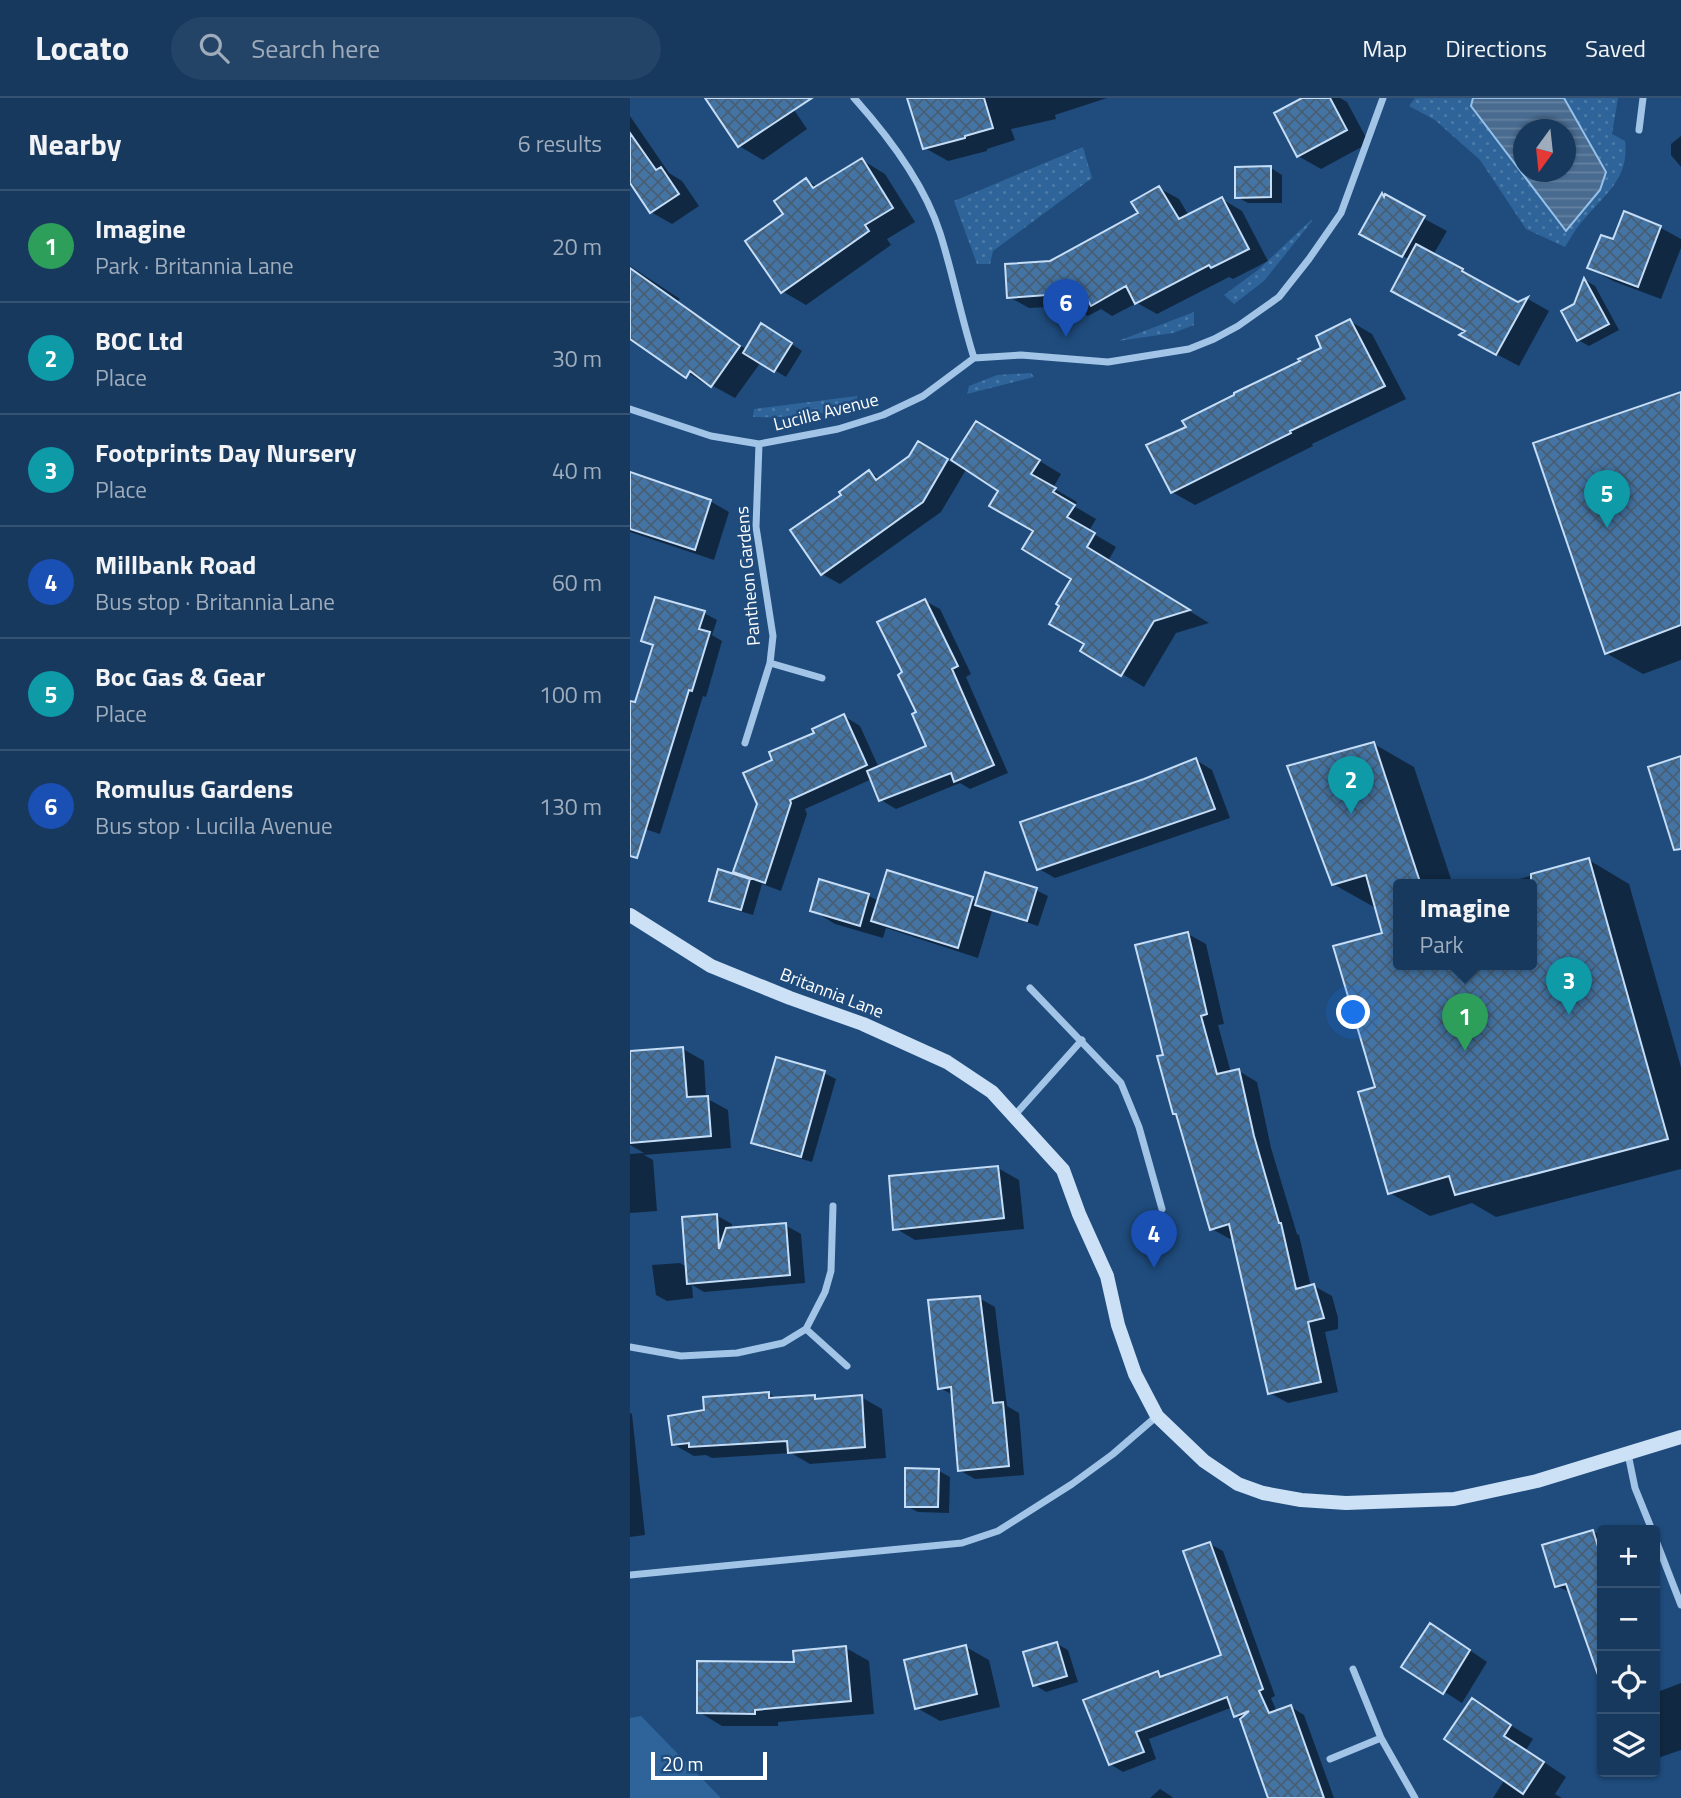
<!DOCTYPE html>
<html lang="en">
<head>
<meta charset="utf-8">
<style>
  :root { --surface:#17395e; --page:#244467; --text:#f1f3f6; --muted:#9eacbc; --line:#365373; --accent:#95b2f1 }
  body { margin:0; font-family:"Titillium Web",sans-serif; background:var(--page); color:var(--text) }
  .controls { position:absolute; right:21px; bottom:21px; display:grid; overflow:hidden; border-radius:7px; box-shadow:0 2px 5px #0004 }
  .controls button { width:63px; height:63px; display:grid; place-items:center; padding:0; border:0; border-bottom:2px solid var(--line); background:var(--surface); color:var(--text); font:35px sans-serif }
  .compass { position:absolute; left:883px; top:21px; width:63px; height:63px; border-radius:50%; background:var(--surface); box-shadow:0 2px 5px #0004; rotate:195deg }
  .scale { position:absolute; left:21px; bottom:18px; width:116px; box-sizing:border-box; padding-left:7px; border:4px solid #fff; border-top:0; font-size:19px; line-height:24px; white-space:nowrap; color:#fff; -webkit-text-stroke:5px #1f4c7d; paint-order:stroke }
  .you { position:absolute; left:724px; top:915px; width:24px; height:24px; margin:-18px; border:5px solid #fff; border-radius:50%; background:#1a73e8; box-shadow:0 0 0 10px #1a73e833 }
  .badge { display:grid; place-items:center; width:46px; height:46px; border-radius:50%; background:var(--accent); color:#fff; font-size:23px; font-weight:700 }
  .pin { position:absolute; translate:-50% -58px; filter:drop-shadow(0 2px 4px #0008) }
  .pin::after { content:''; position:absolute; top:37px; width:24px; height:21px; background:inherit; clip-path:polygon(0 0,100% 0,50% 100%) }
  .popup { position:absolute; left:763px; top:781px; width:144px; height:91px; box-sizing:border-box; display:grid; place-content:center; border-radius:7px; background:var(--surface); filter:drop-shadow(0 2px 5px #0005); font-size:23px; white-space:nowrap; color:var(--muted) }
  .popup b { font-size:26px; color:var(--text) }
  .popup::after { content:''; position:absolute; left:50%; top:100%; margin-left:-14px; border:14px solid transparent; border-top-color:var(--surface) }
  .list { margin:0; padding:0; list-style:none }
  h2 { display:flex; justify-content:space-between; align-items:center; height:91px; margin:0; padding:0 28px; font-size:30px }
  h2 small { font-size:23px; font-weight:400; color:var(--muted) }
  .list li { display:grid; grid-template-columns:46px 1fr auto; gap:21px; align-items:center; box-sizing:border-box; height:112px; padding:0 28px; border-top:2px solid var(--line) }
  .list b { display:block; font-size:26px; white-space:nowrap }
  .list p { margin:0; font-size:23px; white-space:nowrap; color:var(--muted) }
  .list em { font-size:23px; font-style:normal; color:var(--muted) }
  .icon { flex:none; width:38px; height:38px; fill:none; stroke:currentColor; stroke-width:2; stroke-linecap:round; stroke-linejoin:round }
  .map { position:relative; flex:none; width:1051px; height:1700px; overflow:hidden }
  header { display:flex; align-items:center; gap:42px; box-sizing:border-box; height:98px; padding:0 35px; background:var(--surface); border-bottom:2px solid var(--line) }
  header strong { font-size:33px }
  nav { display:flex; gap:38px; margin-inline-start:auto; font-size:24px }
  .search { width:490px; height:63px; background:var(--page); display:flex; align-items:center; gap:18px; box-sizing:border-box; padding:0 24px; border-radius:38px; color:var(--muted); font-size:26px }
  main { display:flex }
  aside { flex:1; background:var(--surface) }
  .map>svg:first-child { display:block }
</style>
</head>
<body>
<header>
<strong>Locato</strong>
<div class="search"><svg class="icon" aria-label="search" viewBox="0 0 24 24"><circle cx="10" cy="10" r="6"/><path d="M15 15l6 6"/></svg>Search here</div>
<nav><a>Map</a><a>Directions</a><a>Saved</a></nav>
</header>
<main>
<aside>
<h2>Nearby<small>6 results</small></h2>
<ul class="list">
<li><span class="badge" style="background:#2e9e5b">1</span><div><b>Imagine</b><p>Park · Britannia Lane</p></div><em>20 m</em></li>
<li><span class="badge" style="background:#0f9aa8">2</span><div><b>BOC Ltd</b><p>Place</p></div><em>30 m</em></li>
<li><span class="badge" style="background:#0f9aa8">3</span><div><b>Footprints Day Nursery</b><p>Place</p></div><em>40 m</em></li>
<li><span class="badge" style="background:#1a4fb4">4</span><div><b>Millbank Road</b><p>Bus stop · Britannia Lane</p></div><em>60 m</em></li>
<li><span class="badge" style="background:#0f9aa8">5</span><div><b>Boc Gas &amp; Gear</b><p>Place</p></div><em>100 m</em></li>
<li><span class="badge" style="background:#1a4fb4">6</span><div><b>Romulus Gardens</b><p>Bus stop · Lucilla Avenue</p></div><em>130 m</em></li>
</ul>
</aside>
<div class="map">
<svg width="1051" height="1700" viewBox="0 0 1051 1700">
  <defs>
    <pattern id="grass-dots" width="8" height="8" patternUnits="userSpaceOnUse" patternTransform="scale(1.75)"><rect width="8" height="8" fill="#2e6499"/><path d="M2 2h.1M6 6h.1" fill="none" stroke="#4d7ba8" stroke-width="1.8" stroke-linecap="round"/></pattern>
    <pattern id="water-rules" width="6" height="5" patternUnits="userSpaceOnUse" patternTransform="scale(1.75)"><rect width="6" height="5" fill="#496b8f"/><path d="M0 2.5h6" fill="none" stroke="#6481a0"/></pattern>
    <pattern id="building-cross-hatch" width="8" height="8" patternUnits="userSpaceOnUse" patternTransform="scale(1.75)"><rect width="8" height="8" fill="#4374a4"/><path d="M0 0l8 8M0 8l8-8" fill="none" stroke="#485e74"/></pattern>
  </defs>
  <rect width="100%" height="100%" fill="#1f4c7d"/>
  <path fill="url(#grass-dots)" fill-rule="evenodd" d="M785,0H988L982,36L995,43C1000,82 972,98 950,126C944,133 940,141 935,149L896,131L850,62L805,22L779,8ZM894,32H936V74H894Z
    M453,49L462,80L363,153L360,166H347L324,103Z
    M681,122L682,123L634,183L604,206L594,197L628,172Z
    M564,214V227L543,235L488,243Z
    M401,275L404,279L337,296L339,288L367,277Z
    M227,298L226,308C191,317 159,320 123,319L124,311Z"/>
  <path fill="#2e6499" d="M11,1618L91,1700H0V1620Z"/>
  <path fill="url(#water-rules)" stroke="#95c0e9" stroke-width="2" fill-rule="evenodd" d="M843,0H934L976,74L970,92L936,133L841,8ZM894,32H936V74H894Z"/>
  <path fill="#0007" d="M76,0H156L177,31L133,62L109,48Z
    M279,0H477L425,17L426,21L381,31L385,42L357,51V53L318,63L295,50Z
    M676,0H710L717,4L739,45L691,71L668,58Z
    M0,18L39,75L52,83L69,108L42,126L21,114L0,82Z
    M1051,38V69L1041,57V46Z
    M232,62L255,76L285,124L257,141L261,147L176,207L152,193L155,117L176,82L188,89Z
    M641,70L652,77V105H618L607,99Z
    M529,90L549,101L559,118L592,101L612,113L638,163L603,181L599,179L527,216L507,205L482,218L471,211L458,218L441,208L399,210L379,199L420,164L510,116Z
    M752,98L817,133L803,157L888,206L898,201L919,213L889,268L853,249L780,162L732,135Z
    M995,116L1031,130L1051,141V150L1031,201L983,183L960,170L984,144Z
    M0,168L50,201L48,203L117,252L143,234L172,253L156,279L131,264L105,300L83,288L81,290L0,237Z
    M955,182L965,188L989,232L959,248L948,242L945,207Z
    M720,223L742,236L776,301L682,346L683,348L565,407L542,394L672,264L694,251Z
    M1051,295V562L1013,576L976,555Z
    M369,338L431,376L423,390L447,404L444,408L466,421L459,433L486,449L478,463L579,525L546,535L514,589L452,552L456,546L443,480L370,392L337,370L311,414L210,486L192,476L213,398L239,374L251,381L281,359L289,346L335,372Z
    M0,375L80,403L99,414L84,462L0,434Z
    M295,503L310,511L341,576L336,579L378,675L340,691L330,685L266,711L251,702L242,681L175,711L177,716L151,793L132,786L123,817L92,808L81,802L116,781L105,773L145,663L214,618L230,628L249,670L299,649L275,575Z
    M74,515L87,522L82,537L92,543L76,599L73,598L30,736L0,726V621L24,549L13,542Z
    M744,646L784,669L823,787H768V867H902V787H868L959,762L999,786L1051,969V1071L866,1119L842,1105L800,1118L760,1095L747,990L754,836L746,808L744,809L703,786Z
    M566,662L582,672L600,720L425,780L409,771Z
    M258,774L348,804L406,792L418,798L408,828L362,813L348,860L256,830L253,840L205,826L182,812L191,783L239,798L249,803Z
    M558,836L576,846L594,926L588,927L601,975L609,973L627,984L641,1050L667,1136L669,1137L681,1189L684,1188L702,1198L708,1220V1231L695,1234L708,1294L658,1305L640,1295L604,1140L600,1141L582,1131L549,1018L545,1015L535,958Z
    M53,951L74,963L76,1000L98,1012L101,1050L14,1057L23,1062L27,1113L0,1115V1056L14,1055L0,1047V954Z
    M194,975L206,981L182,1064L134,1050L123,1044Z
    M368,1070L389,1082L394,1131L285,1142L265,1130Z
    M86,1117L102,1126V1131L155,1127L171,1136L175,1185L74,1194L62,1187L63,1200L37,1203L26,1197L22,1167L50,1165L57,1169Z
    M349,1200L365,1209L377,1308L389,1315L394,1377L345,1381L329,1372L323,1297L310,1290Z
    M138,1295L148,1301L185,1299L190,1302L231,1299L252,1311L256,1360L180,1366L161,1355L82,1360L76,1357L64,1358L43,1346L76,1314Z
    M0,1315L2,1316L15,1437L0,1439Z
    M309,1373L320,1379L319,1415L288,1414L276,1408Z
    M963,1433L972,1439V1535L965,1537L940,1494L926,1488Z
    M580,1446L593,1453L645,1598L641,1600L647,1614L661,1609L674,1617L704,1700H641L612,1621L606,1618L603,1609L519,1641L526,1661L493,1674L480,1666L528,1575L535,1579L593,1558Z
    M819,1538L857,1564L832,1605L774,1568Z
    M427,1546L438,1552L448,1584L416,1594L405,1587Z
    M336,1549L359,1562L370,1609L310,1623L287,1610Z
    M216,1550L239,1563L244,1616L148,1624V1628H92L69,1614L166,1565Z
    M1051,1585V1652L1025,1661V1595Z
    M842,1603L903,1641L896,1652L936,1679L925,1696L932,1700H863L875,1681Z
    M530,1691L541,1698L543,1700H520Z"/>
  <path fill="url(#building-cross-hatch)" stroke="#c5ddf6" stroke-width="2" d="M75,0H182L108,49Z
    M277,0H354L363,30L335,38V40L293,51Z
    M672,0H700L717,32L667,59L644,15Z
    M0,35L26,72L31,69L49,96L20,115L0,85Z
    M232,60L263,110L235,127L239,133L151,195L115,143L153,116L144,103L176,80L183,90Z
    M641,68V99L605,100V69Z
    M529,88L549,121L592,99L619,151L581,170L579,167L505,206L496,188L461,208L455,197L437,207L431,196L377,200L375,166L420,163L508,115L501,104Z
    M752,95L754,99L755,96L795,118L772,159L729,136Z
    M994,113L1031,128L1008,189L957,170L971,137L983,141Z
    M786,146L833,171L832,173L888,204L898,199L866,257L829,237L835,233L761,193Z
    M0,170L110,248L81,289L60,273L56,280L0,241Z
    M954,180L979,226L947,243L931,213L944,206Z
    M720,221L755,288L660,333L661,335L541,395L516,347L556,329L552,323L604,297V295L670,263L668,261L691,250L686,238Z
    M131,225L162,245L144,274L113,255Z
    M1051,294V527L975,556L903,345Z
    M346,323L410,362L401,376L426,390L423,394L445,407L437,419L465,435L457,449L560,512L524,523L491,578L450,553L454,546L419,526L429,508L426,506L441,481L392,451L403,433L359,408L368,393L321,362Z
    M288,343L318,361L293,404L191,477L160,432L211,397L209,394L239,372L246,382L279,358Z
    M0,374L81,402L65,452L0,431Z
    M25,499L75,513L69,531L80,534L62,593L59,592L7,760L0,758V603L5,604L23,547L11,543Z
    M295,501L328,568L322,571L364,667L324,684L321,675L249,703L237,673L296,648L282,616L286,614L268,577L272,574L247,524Z
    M214,616L237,667L160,702L161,705L135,785L103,774L127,706L113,675L142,662L139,654L184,635L182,631Z
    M744,644L791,787H768V867H901V776L959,760L1038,1041L825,1097L819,1078L758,1096L728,994L745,989L703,848L752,835L736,777L702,787L657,668Z
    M1051,658V751L1044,752L1018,669Z
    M566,660L585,711L407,772L390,724L514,681Z
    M88,771L120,781L111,812L79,803Z
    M257,772L343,799L328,850L241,823Z
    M355,774L407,790L397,823L345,807Z
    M189,781L239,796L230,828L180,813Z
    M558,834L577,916L571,918L587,976L609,971L624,1038L649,1125H651L666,1191L684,1186L694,1220L678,1224L691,1284L638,1296L599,1126L580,1132L546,1016H543L527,958L533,957L505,847Z
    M53,949L57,999L78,998L81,1038L0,1045V953Z
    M146,959L195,973L171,1059L121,1045Z
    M368,1068L374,1120L263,1132L259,1078Z
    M87,1116L89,1151L96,1130L156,1125L160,1177L57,1186L52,1119Z
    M350,1198L363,1305L373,1304L379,1368L328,1373L321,1289L308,1291L298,1202Z
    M139,1294V1300L185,1297V1301L232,1297L235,1349L158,1355L157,1343L59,1349V1345L42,1347L38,1318L74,1312L73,1299Z
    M275,1370L309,1371L308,1409H275Z
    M963,1432L972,1462V1576L968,1577L936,1486L925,1489L912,1447Z
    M580,1444L633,1591L629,1593L639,1615L661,1607L694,1700H638L610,1621L619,1613L604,1619L597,1599L506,1634L514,1654L479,1667L453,1602L528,1573L530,1579L591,1557L553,1453Z
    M800,1525L840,1552L813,1596L771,1569Z
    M427,1544L437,1578L403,1588L393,1554Z
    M336,1547L347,1596L285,1611L274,1562Z
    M216,1548L221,1603L125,1612V1616L67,1615V1563L164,1564L163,1553Z
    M842,1600L881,1627L874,1638L914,1664L893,1696L814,1641Z"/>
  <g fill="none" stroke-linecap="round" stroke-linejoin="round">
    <path stroke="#a1c4e7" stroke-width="7" d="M224,0C259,39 294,85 310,135C323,176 331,219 344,260
      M1009,32L1013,0
      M0,311L81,338L129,346L208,331L253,317L293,298L344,260L391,257L478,264L559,251L584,241L608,228L649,199L679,161L711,115L753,0
      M140,565L192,580
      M115,645L140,565L143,538L126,429L129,346
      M400,890L491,985L509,1029L532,1111
      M384,1018L452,942
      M176,1231L217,1268
      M0,1249L51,1258L107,1255L153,1245L176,1231L195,1194L201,1173L203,1108
      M998,1356L1005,1390L1022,1432
      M1025,1440L1051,1507
      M0,1477L332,1445L368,1433L442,1386L483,1356L527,1318
      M723,1571L751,1640L785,1700
      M700,1661L751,1640"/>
    <path stroke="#cce0f6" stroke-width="14" d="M0,817L81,868L160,900L233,926L317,964L362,994L433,1072L449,1116L477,1178L488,1227L505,1276L527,1318L574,1363L608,1386L633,1395L671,1402L716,1405L824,1401L907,1383L1051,1339"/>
  </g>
  <g text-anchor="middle" stroke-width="5" stroke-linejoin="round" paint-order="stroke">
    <g font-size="18" fill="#fff" stroke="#1f4c7d">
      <text transform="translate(196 314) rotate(-14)" y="6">Lucilla Avenue</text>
      <text transform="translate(118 478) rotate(-95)" y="6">Pantheon Gardens</text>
      <text transform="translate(202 895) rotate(21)" y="6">Britannia Lane</text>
    </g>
  </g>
</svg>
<div class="controls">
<button>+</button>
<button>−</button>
<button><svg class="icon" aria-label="locate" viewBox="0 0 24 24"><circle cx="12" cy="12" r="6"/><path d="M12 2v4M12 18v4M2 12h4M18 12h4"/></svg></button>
<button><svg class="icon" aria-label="layers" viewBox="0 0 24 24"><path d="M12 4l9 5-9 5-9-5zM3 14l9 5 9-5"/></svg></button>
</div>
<svg class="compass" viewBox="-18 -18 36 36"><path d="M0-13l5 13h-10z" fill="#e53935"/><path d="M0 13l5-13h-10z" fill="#9eacbc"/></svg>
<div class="scale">20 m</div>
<div class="you"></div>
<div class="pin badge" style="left:835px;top:953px;background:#2e9e5b">1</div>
<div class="popup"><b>Imagine</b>Park</div>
<div class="pin badge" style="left:721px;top:716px;background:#0f9aa8">2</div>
<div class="pin badge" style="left:939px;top:917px;background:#0f9aa8">3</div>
<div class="pin badge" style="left:524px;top:1170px;background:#1a4fb4">4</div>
<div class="pin badge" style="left:977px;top:430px;background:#0f9aa8">5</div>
<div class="pin badge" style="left:436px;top:239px;background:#1a4fb4">6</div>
</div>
</main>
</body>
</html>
